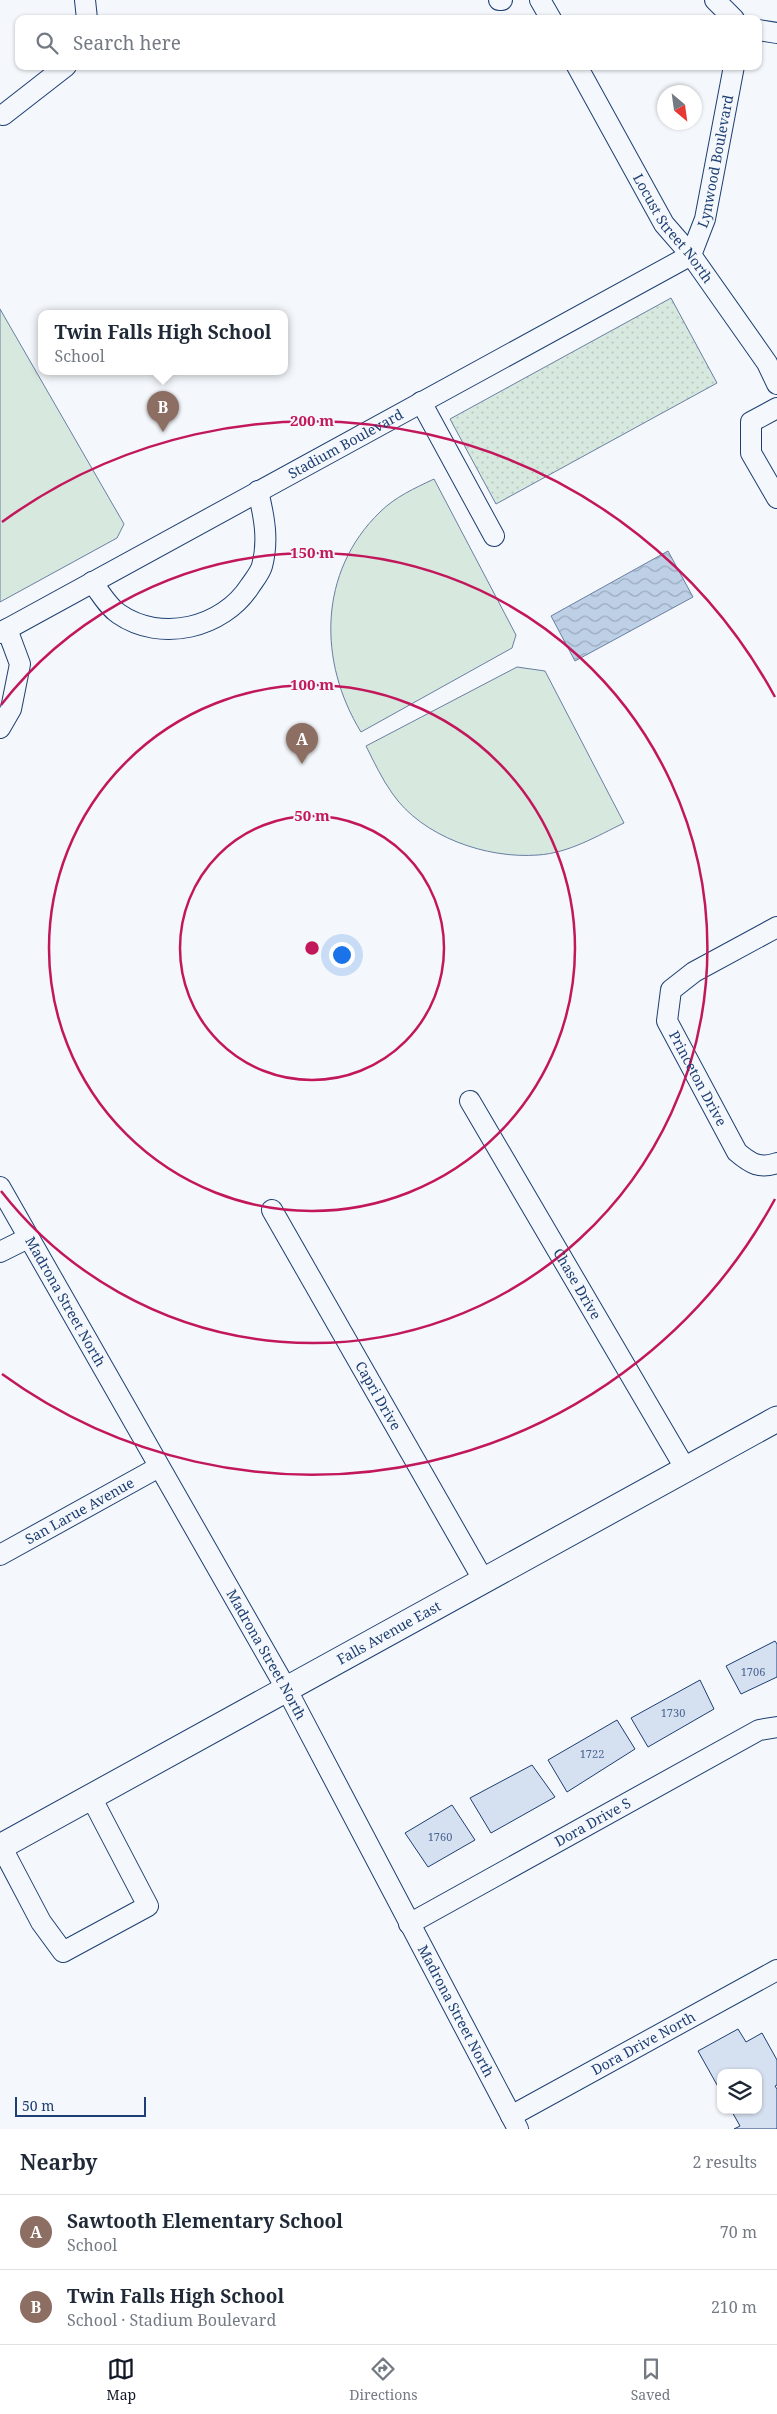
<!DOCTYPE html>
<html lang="en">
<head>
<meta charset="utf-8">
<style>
  :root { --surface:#fff; --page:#f6f6f7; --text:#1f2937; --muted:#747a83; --line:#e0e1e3; --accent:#111827 }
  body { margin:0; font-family:"Noto Serif",serif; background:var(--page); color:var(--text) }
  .controls { position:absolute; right:15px; bottom:15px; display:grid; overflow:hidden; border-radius:10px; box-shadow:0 1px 4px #0004 }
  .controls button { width:45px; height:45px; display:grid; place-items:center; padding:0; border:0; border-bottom:1px solid var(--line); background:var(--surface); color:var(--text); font:25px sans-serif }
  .compass { position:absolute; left:657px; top:85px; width:45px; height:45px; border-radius:50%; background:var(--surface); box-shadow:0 1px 4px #0004; rotate:151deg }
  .scale { position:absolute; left:15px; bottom:12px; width:131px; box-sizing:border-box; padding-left:5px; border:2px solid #1d3f73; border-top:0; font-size:14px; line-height:18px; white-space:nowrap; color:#1d3f73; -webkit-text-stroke:4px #f4f7fb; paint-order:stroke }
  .you { position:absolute; left:341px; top:954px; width:18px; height:18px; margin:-12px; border:4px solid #fff; border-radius:50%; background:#1a73e8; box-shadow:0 0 0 8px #1a73e833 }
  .badge { display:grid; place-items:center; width:32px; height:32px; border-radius:50%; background:var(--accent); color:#fff; font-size:16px; font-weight:700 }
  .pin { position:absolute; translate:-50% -41px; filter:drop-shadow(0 1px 2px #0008) }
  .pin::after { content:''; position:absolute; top:26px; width:18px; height:15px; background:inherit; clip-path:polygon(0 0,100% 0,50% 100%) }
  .popup { position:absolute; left:38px; top:310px; width:250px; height:65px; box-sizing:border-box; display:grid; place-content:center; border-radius:10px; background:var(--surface); filter:drop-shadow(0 1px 4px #0005); font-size:16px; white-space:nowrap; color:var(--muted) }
  .popup b { font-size:19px; color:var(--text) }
  .popup::after { content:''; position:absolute; left:50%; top:100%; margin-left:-10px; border:10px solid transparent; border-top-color:var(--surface) }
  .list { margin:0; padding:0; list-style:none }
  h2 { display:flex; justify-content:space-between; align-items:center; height:65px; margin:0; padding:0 20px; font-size:21px }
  h2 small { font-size:16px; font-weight:400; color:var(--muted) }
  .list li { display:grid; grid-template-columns:32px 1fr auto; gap:15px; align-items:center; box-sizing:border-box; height:75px; padding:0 20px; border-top:1px solid var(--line) }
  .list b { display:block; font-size:19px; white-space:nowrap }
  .list p { margin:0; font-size:16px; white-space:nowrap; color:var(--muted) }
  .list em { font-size:16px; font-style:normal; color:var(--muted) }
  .icon { flex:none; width:28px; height:28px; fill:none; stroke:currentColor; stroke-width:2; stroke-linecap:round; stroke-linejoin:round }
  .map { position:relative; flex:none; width:777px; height:2129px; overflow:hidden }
  .search { position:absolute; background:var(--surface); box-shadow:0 1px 4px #0004; left:15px; right:15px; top:15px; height:55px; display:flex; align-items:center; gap:12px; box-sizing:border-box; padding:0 18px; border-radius:10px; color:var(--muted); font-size:19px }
  .sheet { height:215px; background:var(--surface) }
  nav { display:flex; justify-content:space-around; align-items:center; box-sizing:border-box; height:70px; border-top:1px solid var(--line); background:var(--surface); font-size:14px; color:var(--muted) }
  nav a { display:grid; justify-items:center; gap:2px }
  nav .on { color:var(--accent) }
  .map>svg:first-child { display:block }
</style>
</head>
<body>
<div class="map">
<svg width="777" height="2129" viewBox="0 0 777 2129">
  <defs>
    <pattern id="park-dots" width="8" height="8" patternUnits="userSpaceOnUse" patternTransform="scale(1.25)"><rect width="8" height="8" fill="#d7e8df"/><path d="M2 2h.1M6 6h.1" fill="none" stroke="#b8c8c3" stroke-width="1.8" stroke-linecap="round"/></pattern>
    <pattern id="water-waves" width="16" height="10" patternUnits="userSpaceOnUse" patternTransform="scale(1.25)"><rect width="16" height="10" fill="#bed0e5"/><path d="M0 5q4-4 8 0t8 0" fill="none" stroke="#9aaabe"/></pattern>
  </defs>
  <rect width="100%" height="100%" fill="#f4f7fb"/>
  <path fill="#d7e8df" stroke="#687fa3" d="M0,309L124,524L117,538L0,602Z
    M434,479L516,635L512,648L361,732C318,662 318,572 380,512C395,497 415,488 434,479Z
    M517,667L545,671L624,823C597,836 569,853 538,855C487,859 422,837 392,793C382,779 374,762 366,746Z"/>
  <path fill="url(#park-dots)" stroke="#687fa3" d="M671,298L717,383L496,504L450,419Z"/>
  <path fill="url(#water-waves)" stroke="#687fa3" d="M668,551L693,597L575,661L551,616Z"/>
  <path fill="#d5e0f0" stroke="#1d3f73" d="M775,1641L777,1644V1677L741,1694L726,1666Z
    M700,1680L714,1709L648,1747L631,1718Z
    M617,1720L635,1749L567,1792L548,1760Z
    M532,1765L555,1797L491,1833L470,1798Z
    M452,1805L475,1840L428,1867L405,1833Z
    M738,2029L746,2042L762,2033L777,2060V2085L775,2086L777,2089V2129H734L740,2126L731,2110H758V2073H721V2092L698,2051Z"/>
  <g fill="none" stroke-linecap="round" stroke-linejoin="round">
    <g stroke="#1d3f73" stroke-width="22">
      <g id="minor">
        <path d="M85,0L87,19"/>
        <path d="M499,0H502"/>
        <path d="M540,0L551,19"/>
        <path d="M715,0L734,19"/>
        <path d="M758,30L777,33"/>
        <path id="s1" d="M577,66L664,224L691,255L767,363L777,384"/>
        <path d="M3,115L66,66"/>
        <path d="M421,402L494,536"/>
        <path d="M777,408L751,422V453L777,498"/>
        <path d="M92,582C100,592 108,607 119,614C161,643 223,628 250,586C254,580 260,573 262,566C269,540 264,516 258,491"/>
        <path id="s2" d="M0,633L691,255L705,219L734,66"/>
        <path d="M0,728L11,709L20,664L7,629"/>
        <path id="s3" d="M777,927L694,972L671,990L667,1021L737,1152C751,1164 760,1169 777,1163"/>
        <path id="s4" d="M470,1101L685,1468"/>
        <path id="s5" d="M0,1187L287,1690L518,2129"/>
        <path id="s6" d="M272,1210L484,1581"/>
        <path d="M0,1252L28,1238"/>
        <path id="s7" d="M0,1555L159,1467"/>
        <path d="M1,1846L41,1922L63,1952L148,1906L91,1797"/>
        <path id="s8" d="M409,1924L759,1730L777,1727"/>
        <path id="s9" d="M511,2116L777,1970"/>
      </g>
    </g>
    <g stroke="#1d3f73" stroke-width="27">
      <g id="major">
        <path id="s10" d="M0,1847L777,1419"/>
      </g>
    </g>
    <use href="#minor" stroke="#f4f7fb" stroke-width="20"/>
    <use href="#major" stroke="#f4f7fb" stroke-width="25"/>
  </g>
  <g fill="none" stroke="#c2185b" stroke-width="2.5">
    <circle cx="312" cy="948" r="132"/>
    <circle cx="312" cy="948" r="263"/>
    <path d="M1 705A395 395 0 1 1 1 1191"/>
    <path d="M775 1199A527 527 0 0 1 2 1374M2 522A527 527 0 0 1 775 697"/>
  </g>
  <g text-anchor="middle" stroke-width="4" stroke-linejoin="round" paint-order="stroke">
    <g font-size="11" fill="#4b6792">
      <text x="753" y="1676">1706</text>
      <text x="673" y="1717">1730</text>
      <text x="592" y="1758">1722</text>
      <text x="440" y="1841">1760</text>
    </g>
    <g font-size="14" fill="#1d3f73" stroke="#f4f7fb">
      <text dy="5" stroke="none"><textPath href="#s2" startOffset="885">Lynwood Boulevard</textPath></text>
      <text dy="5" stroke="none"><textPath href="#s1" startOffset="189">Locust Street North</textPath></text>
      <text dy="5" stroke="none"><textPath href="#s2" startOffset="394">Stadium Boulevard</textPath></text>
      <text dy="5" stroke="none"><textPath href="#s3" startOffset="220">Princeton Drive</textPath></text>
      <text dy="5" stroke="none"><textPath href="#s4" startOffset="212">Chase Drive</textPath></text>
      <text dy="5" stroke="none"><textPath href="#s5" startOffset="132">Madrona Street North</textPath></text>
      <text dy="5" stroke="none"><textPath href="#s6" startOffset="214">Capri Drive</textPath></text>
      <text dy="5" stroke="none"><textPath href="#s7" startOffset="91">San Larue Avenue</textPath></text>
      <text dy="5" stroke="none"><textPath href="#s10" startOffset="444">Falls Avenue East</textPath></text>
      <text dy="5" stroke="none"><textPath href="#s5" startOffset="538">Madrona Street North</textPath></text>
      <text dy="5" stroke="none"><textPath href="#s8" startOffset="210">Dora Drive S</textPath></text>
      <text dy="5" stroke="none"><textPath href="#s5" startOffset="942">Madrona Street North</textPath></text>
      <text dy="5" stroke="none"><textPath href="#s9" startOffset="151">Dora Drive North</textPath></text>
    </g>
  </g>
  <circle cx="312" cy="948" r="8" fill="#c2185b" stroke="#f4f7fb" stroke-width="2.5"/>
  <g font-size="15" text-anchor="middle" font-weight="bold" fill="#c2185b" stroke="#f4f7fb" stroke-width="4" stroke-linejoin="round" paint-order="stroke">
    <text x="312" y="426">200 m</text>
    <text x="312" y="558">150 m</text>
    <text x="312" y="690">100 m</text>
    <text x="312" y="821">50 m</text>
  </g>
</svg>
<div class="controls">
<button><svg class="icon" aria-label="layers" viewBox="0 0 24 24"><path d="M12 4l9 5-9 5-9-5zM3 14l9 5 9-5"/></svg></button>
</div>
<svg class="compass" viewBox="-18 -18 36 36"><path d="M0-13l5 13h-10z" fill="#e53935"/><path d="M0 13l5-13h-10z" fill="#747a83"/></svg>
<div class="scale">50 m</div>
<div class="you"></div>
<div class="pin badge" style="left:302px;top:764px;background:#8d6e63">A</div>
<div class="pin badge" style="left:163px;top:432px;background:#8d6e63">B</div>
<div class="popup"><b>Twin Falls High School</b>School</div>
<div class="search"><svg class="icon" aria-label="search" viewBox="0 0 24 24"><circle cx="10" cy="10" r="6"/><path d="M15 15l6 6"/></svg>Search here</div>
</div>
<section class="sheet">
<h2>Nearby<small>2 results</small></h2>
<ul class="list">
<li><span class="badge" style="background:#8d6e63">A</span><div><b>Sawtooth Elementary School</b><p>School</p></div><em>70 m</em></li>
<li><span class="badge" style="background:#8d6e63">B</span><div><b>Twin Falls High School</b><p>School · Stadium Boulevard</p></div><em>210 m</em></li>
</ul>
</section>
<nav>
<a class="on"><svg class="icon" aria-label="map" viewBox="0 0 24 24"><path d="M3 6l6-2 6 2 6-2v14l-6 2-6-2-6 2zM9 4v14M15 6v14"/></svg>Map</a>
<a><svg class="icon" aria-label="directions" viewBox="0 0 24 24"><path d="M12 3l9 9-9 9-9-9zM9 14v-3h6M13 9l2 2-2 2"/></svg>Directions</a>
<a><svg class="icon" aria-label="saved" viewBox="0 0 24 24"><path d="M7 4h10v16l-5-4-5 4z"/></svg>Saved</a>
</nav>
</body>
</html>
